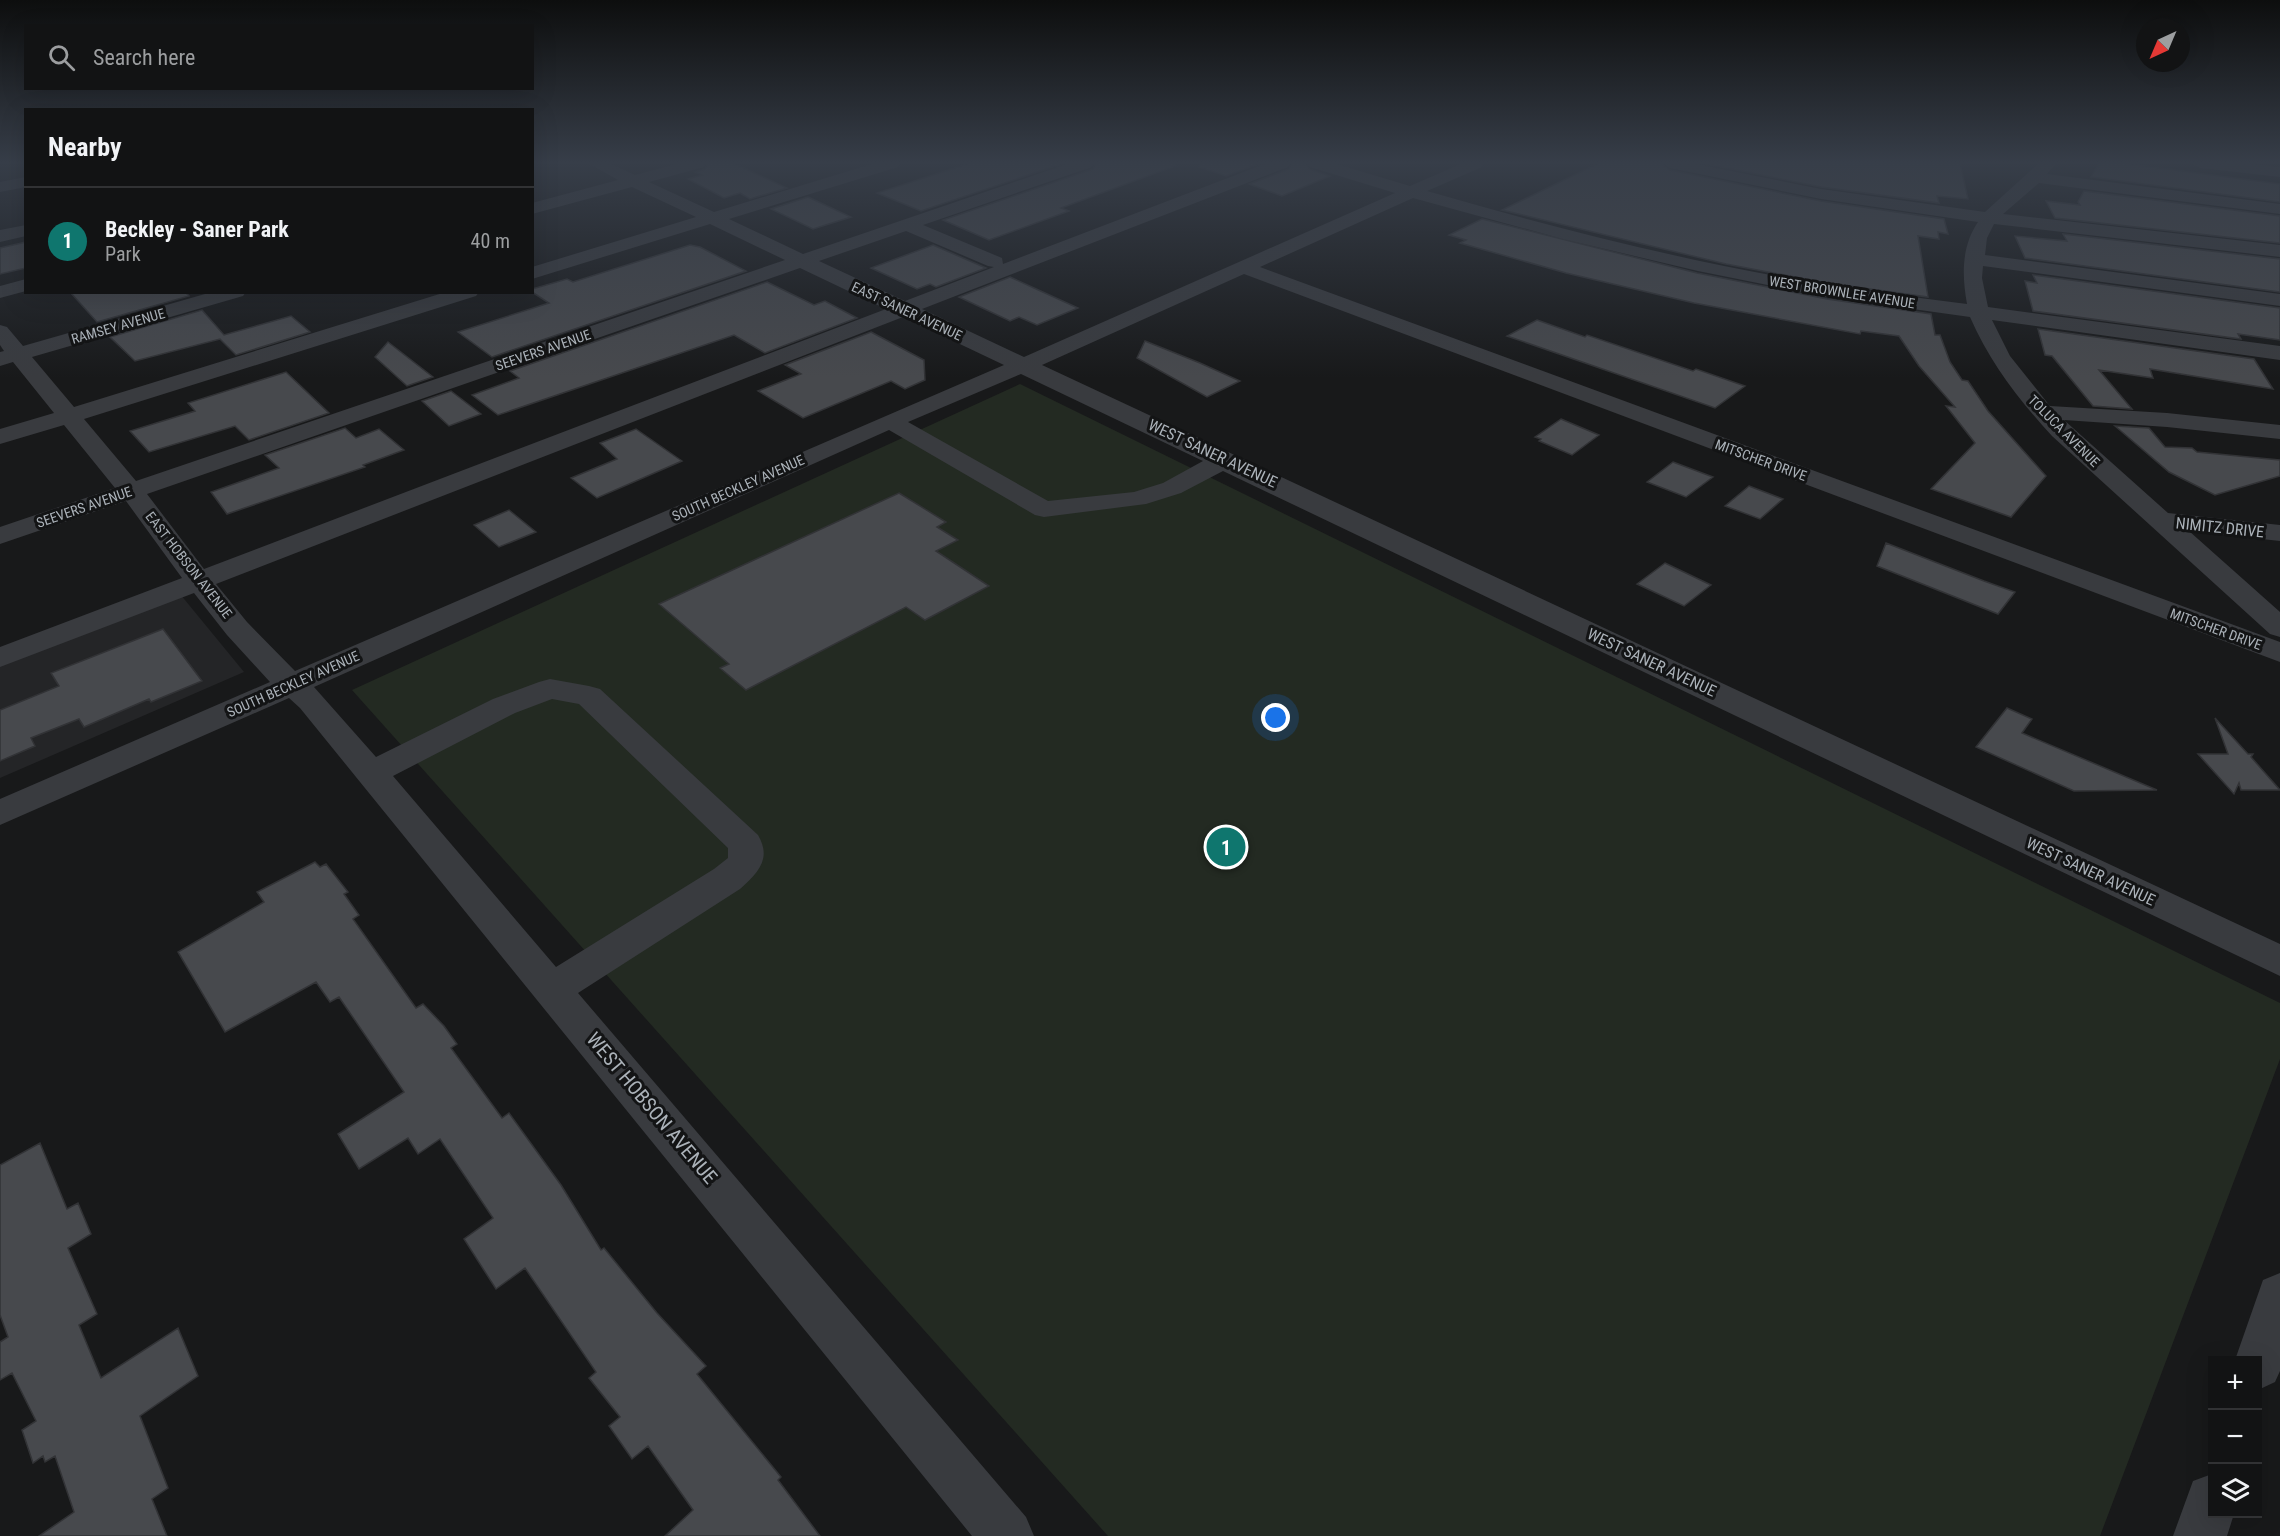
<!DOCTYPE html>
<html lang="en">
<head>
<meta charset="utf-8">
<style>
  :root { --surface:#121314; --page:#1b1c1d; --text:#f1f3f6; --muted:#9c9ea0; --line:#313234; --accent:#0f766e }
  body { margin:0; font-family:"Roboto Condensed",sans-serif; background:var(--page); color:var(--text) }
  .controls { position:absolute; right:18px; bottom:18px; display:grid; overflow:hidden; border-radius:0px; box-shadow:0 6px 24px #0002 }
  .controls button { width:54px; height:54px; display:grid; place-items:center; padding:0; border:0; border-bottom:2px solid var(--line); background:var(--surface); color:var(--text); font:30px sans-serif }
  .compass { position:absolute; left:2136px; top:18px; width:54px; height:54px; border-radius:50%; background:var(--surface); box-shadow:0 6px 24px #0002; rotate:224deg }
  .you { position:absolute; left:1276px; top:718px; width:21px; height:21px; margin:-15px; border:4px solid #fff; border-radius:50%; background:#1a73e8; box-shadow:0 0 0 9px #1a73e833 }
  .badge { display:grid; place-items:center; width:39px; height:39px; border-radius:50%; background:var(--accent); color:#fff; font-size:20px; font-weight:700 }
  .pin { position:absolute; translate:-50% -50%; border:3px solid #fff; box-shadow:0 2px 6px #0006 }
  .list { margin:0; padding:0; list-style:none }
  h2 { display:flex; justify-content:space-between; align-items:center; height:78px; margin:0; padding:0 24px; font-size:26px }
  h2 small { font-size:20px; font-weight:400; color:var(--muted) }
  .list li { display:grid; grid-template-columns:39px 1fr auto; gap:18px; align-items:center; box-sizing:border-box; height:108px; padding:0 24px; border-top:2px solid var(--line) }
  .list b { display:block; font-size:22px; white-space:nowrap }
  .list p { margin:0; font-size:20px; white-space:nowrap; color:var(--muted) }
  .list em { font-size:20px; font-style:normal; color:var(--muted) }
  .icon { flex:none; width:33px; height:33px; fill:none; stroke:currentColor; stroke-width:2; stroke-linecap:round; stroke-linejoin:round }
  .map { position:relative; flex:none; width:2280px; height:1536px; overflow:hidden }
  .search { position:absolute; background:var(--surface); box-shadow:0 6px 24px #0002; left:24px; top:24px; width:510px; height:66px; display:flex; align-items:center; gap:15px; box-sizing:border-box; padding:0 21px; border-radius:0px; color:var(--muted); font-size:22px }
  .panel { position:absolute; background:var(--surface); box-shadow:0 6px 24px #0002; left:24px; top:108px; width:510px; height:186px; border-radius:0px }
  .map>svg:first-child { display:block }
</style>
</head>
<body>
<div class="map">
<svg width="2280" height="1536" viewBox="0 0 2280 1536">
  <rect width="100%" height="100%" fill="#18191a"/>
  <path fill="#242527" d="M171,583L244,672L0,778V650Z"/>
  <path fill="#232a22" d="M1020,384L2280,1003V1059L2100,1536H1108L352,690Z"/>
  <path fill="#47494d" stroke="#323336" stroke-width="1.5" d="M708,163H733L787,188L750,199L740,193L724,198L688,179L702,175L695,172L705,169Z
    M970,163H1064L921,211L877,193Z
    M1096,163H1175V166L1061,208L1069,211L989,240L943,220L1093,169Z
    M1200,163H1261L1226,176L1199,167Z
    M1292,163H1306L1309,169L1330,176L1282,196L1249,184L1289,169Z
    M1599,163H1660L1670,170L1821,201L1944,219L1948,234L1938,232L1939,239L1918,236L1928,297L1827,283L1726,264L1502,210Z
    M1702,163H1960L1968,199L1937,196L1939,203L1821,187Z
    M2099,163H2122L2280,184V202L2091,177Z
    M2084,191L2280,216V243L2055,218L2046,201L2080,205L2078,202Z
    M808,197L851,217L813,229L771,209Z
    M1482,219L1697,273L1827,299L1931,314L1935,335H1940L1950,362L1962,380L1968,381L1988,411L2046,476L2011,517L1931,489L1975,443L1946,406L1955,407L1919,366L1899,336L1861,331L1860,334L1694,303L1566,273L1460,243L1466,240L1449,235Z
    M2063,234L2280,259V292L2025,258L2015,236L2067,241Z
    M26,242V268L0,274V248Z
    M690,245L700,247L746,271L492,357L458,332L549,303L532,292V289L567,279L573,282Z
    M933,245L986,268L936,287L930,284L917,289L871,268Z
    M2033,275L2280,308V340L2238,334L2241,339L2033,311L2025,281L2037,283Z
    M1010,277L1034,288L1078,308L1037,325L1019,317L1010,321L959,297Z
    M767,282L814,305L825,301L857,318L765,353L734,335L498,415L472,395L519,378L510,371Z
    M70,292H185L189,296L97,322Z
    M202,310L224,335L291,316L310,332L236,355L220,339L135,361L110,337Z
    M1537,320L1585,337L1587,335L1693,371L1696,369L1745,386L1715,408L1507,336Z
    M2038,329L2254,359L2273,389L2150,369L2153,378L2099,370L2132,409L2093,406L2052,356L2045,355Z
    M871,332L924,360L925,380L905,389L891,381L803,418L758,391L801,374L785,365Z
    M1145,341L1200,363L1240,381L1207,397L1137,358Z
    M388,342L433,377L407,386L375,357Z
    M286,372L329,413L249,440L235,426L149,452L130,431L195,411L188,403Z
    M451,391L481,414L449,426L422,401Z
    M1561,419L1599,435L1572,455L1539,441L1541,439L1535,437Z
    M2115,426L2149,428L2165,447L2192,448L2197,452L2280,460V476L2215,495L2169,472Z
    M345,428L356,438L379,429L404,450L363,465L365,467L227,514L211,492L279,468L265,455Z
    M636,429L682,461L597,498L571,478L617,459L600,443Z
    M1673,462L1713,477L1686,497L1647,482Z
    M1749,486L1783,499L1760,519L1725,506Z
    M899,493L946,522L937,527L958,540L936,551L989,586L925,620L906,607L746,690L720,668L729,664L659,604Z
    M509,510L536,532L499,547L474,525Z
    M1886,543L1984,581L2015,592L1998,614L1877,566Z
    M1665,563L1711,585L1684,606L1637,584Z
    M163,629L202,681L151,702L149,699L84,727L79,719L31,738L35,746L0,761V710L59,686L51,673Z
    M2007,708L2032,719L2022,733L2157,790L2074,791L1976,747Z
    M2215,718L2248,754H2253L2251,757L2280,790H2241L2239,783L2234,794L2198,754H2228Z
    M315,862L320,867L326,864L348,892L344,894L359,915L353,919L416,1008L423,1004L444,1026L457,1044L451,1048L502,1118L509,1113L561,1185L601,1250L604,1248L657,1313L706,1366L697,1374L781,1477L778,1480L820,1536H665L693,1510L648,1446L632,1459L609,1426L620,1417L589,1378L596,1372L525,1268L496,1289L464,1239L493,1218L440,1139L418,1154L408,1138L359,1169L338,1134L404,1092L339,997L330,1002L316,982L225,1032L178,952L264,902L257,892Z
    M40,1143L67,1209L78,1203L91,1234L68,1248L97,1314L79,1325L101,1378L178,1328L198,1376L140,1416L168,1488L152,1499L167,1536H39L74,1512L55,1456L45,1462L43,1456L33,1463L22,1430L36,1421L12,1373L0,1380V1342L8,1337L0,1315V1165Z"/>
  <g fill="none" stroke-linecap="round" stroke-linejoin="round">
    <path fill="#393b3f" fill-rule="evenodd" d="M588,163H609L635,175L680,163H706L704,167L649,182L714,212L875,163H900L898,167L729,219L803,254L1070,163H1094L1092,167L923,225L1002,258L1003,264L1267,163H1290L1288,167L922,309L1024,357L1395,193L1310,167L1308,163H1333L1410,186L1463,163H1484L1482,167L1427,191C1558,229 1692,263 1827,285C1873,292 1920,298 1967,304C1962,276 1961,247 1978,222L1821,199L1670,168L1662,163H1691L1821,189L1985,212L2039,163H2056L2047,174L2280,204V214L2039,183L2003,214L2280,245V257L1994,224L1987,238L1985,255L2280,294V306L1983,266L1982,278L1988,307L2280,346V360L1992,320L2010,356L2050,406L2167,413L2280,425V439L2167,427L2064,420L2168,513L2280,525V541L2189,531L2280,612V637L2270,634L2052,436C2019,400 1990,363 1970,317L1827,297L1698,271L1563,239L1413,198L1260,267L2280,642V662L1244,274L1042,365L2280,944V976L1223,471L1181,493L1146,504L1044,517L1035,515L889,430L314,687L376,757L493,699L539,682L550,679L589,686L600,689L758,835C772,859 758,873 740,889L578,993L1026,1517L1034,1536H972L300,708L289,698L0,825V799L270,682L227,635L194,593L0,667V647L182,578L126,501L0,544V527L115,488L64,425L0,444V429L54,413L13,362L0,366V352L4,351L0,345V325L7,327L23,346L212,292H246L243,296L32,357L74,407L446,292H479L476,296L84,419L136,481L785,260L710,224L532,279V267L696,217L632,187L532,214V203L618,180ZM906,231L988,266L994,267L905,301L819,261ZM800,268L886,309L204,569L147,494ZM903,317L1004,365L295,671L247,622L216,584ZM1021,374L1203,461L1163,483L1134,492L1048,501L908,422ZM552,699L579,704L728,848V858L714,869L556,967L393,776L515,713Z
      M2192,163H2243L2280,167V177L2200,168Z
      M26,177V187L0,192V182Z
      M26,225V236L0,242V230Z
      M26,279V291L0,298V286Z
      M2280,1273V1371L2275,1382L2258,1390V1360H2235L2263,1280Z
      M2212,1474V1514H2234L2227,1536H2173L2193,1481Z"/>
  </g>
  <linearGradient id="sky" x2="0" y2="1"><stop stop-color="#0d0e0e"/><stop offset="0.43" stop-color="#373e49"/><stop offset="1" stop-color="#373e49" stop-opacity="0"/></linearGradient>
  <rect width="2280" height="378" fill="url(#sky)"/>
  <g text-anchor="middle" stroke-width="6" stroke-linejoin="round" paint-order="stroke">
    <g font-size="14" fill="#abb2b9" stroke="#131415">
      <text transform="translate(1842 292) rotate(9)" y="5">WEST BROWNLEE AVENUE</text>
      <text transform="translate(907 311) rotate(25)" y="5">EAST SANER AVENUE</text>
      <text transform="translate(118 326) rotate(-16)" y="5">RAMSEY AVENUE</text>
      <text transform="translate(543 350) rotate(-19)" y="5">SEEVERS AVENUE</text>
      <text transform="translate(2064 431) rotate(45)" y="5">TOLUCA AVENUE</text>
      <text transform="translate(1761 460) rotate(20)" y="5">MITSCHER DRIVE</text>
      <text transform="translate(738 488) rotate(-24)" y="5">SOUTH BECKLEY AVENUE</text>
      <text transform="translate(84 507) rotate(-19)" y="5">SEEVERS AVENUE</text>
      <text transform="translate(189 565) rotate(52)" y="5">EAST HOBSON AVENUE</text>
      <text transform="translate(2216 629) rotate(20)" y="5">MITSCHER DRIVE</text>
      <text transform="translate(293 684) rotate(-24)" y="5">SOUTH BECKLEY AVENUE</text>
    </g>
    <g font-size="16" fill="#abb2b9" stroke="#131415">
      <text transform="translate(1213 453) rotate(25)" y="6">WEST SANER AVENUE</text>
      <text transform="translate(2220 527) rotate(6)" y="6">NIMITZ DRIVE</text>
      <text transform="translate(1652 662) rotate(25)" y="6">WEST SANER AVENUE</text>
      <text transform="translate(2091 871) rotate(25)" y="6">WEST SANER AVENUE</text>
    </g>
    <g font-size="20" fill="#abb2b9" stroke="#131415">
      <text transform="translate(652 1108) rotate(50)" y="7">WEST HOBSON AVENUE</text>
    </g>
  </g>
</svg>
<div class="controls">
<button>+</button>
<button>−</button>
<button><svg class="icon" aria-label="layers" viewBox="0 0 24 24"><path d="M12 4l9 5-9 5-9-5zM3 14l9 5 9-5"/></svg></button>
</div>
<svg class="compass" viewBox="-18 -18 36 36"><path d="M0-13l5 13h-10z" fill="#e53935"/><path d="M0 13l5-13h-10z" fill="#9c9ea0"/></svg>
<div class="you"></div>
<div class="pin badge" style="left:1226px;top:847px">1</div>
<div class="search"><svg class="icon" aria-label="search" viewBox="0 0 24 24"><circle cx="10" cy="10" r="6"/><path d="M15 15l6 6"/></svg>Search here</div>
<section class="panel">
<h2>Nearby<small></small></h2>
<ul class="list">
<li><span class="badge">1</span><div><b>Beckley - Saner Park</b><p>Park</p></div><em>40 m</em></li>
</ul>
</section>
</div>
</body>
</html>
